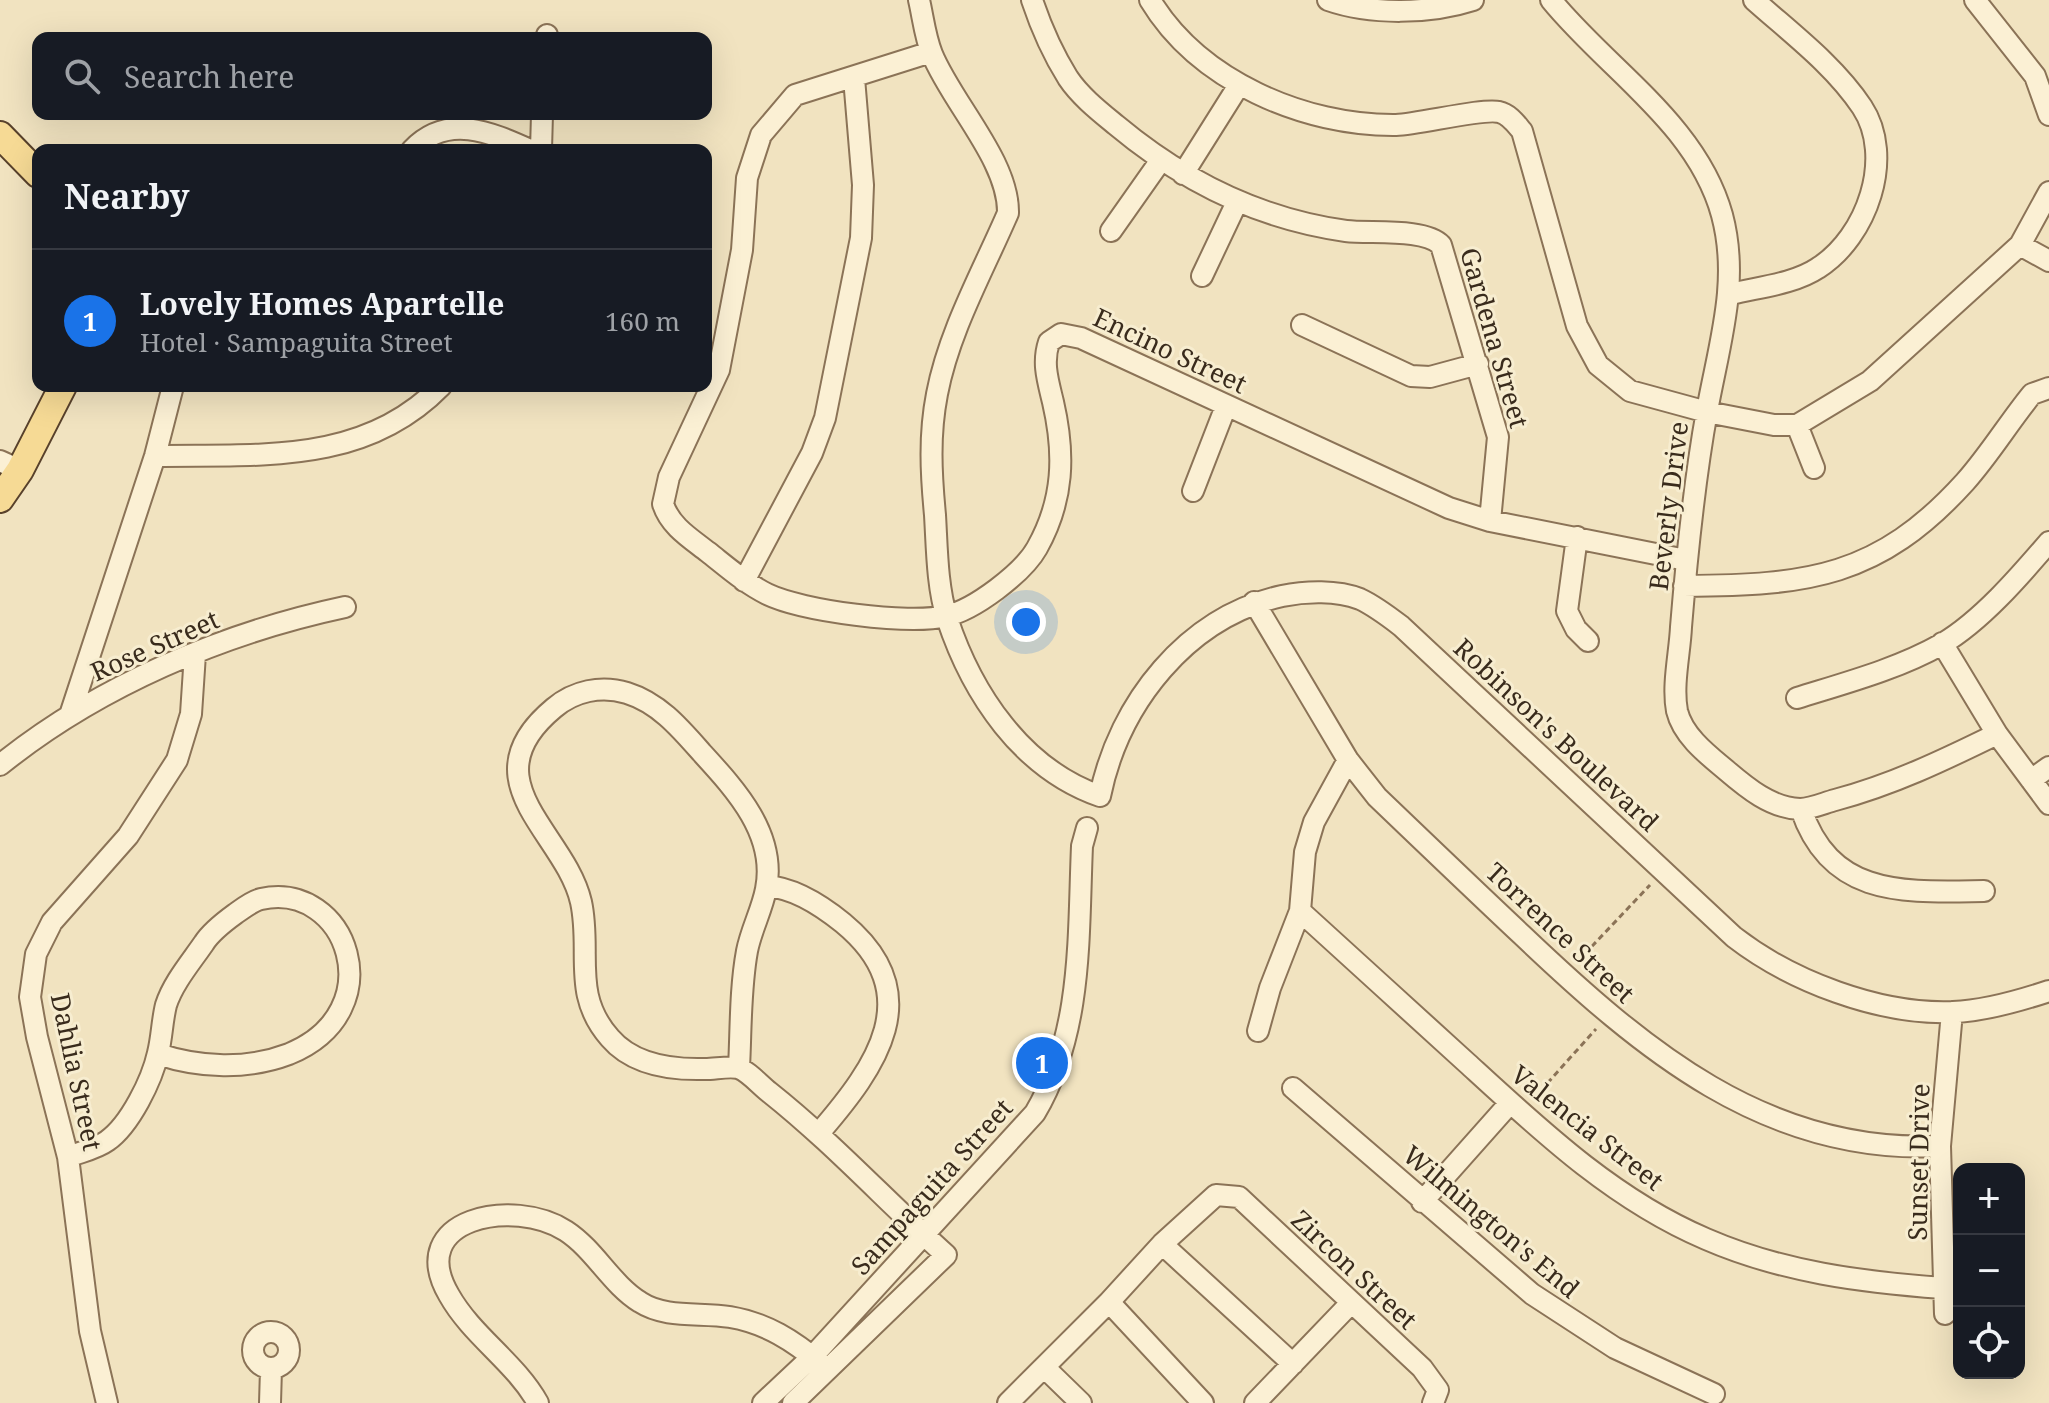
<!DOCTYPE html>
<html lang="en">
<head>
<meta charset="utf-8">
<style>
  :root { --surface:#171b24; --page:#242831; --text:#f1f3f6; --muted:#9ea1a6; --line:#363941; --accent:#1a73e8 }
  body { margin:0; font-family:"Noto Serif",serif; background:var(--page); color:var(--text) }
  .controls { position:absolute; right:24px; bottom:24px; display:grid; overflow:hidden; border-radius:16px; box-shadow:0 8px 32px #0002 }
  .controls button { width:72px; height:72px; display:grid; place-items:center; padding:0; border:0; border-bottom:2px solid var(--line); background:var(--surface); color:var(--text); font:40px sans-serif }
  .you { position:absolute; left:1026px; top:622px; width:28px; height:28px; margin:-20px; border:6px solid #fff; border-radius:50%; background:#1a73e8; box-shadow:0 0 0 12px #1a73e833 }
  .badge { display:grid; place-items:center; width:52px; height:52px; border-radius:50%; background:var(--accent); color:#fff; font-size:26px; font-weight:700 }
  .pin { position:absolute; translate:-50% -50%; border:4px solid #fff; box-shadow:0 2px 8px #0006 }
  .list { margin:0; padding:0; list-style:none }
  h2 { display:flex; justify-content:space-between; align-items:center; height:104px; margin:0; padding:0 32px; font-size:34px }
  h2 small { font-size:26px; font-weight:400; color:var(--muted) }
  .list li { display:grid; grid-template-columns:52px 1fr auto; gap:24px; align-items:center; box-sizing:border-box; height:144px; padding:0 32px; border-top:2px solid var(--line) }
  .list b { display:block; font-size:30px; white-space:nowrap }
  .list p { margin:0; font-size:26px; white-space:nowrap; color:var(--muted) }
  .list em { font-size:26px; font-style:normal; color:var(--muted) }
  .icon { flex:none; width:44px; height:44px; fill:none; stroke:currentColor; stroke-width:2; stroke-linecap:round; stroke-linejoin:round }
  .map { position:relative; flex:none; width:2049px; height:1403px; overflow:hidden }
  .search { position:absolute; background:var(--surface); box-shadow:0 8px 32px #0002; left:32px; top:32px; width:680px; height:88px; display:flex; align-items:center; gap:20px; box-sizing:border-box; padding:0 28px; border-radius:16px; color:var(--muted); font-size:30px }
  .panel { position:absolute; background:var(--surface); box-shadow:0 8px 32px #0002; left:32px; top:144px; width:680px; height:248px; border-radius:16px }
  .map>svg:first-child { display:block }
</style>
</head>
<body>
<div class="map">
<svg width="2049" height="1403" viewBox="0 0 2049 1403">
  <rect width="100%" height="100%" fill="#f1e3c0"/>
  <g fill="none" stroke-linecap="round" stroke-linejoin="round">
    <g stroke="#8b7357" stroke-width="24">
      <path id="minor" d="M919,0C923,17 925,37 932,54C952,103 1009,161 1008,213C983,271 949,331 937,394C929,435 931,473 935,515C937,548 937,586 947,618C972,694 1022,769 1100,796C1119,703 1187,617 1282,596C1306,591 1337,590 1360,599C1375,606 1388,616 1401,626L1734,937C1791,981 1879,1015 1953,1012C1985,1011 2019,1001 2049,991
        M1032,0C1041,27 1053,54 1068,78C1080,96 1099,111 1116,125C1183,181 1259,219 1346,231C1370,234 1425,228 1441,245L1498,437L1490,521
        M1150,0C1199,81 1304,126 1396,125C1420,124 1483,108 1499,112C1509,114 1516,124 1522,131L1577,326L1598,365L1630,391L1707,412L1774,425H1797L1870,381L2020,245L2049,192
        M1328,0C1371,15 1430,14 1473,0
        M1551,0C1608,70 1697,124 1722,215C1740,282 1719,344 1707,411C1694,482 1687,554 1681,627C1680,652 1672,685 1677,711C1683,736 1708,755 1726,770C1747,788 1771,808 1800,809C1811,809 1824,803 1835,800C1892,785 1944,760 1997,734
        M1975,0L2035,76L2049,115
        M547,38V35
        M931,52L795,95L761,135L747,178L742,250L719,370L669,477L663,504C670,526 690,538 708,552C727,567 745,583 767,594C802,611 909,625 946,616C974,610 1023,573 1037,548C1064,500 1065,454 1053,402C1048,381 1042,363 1049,342L1061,334L1081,338L1449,508L1490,521L1686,560
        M412,150C447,113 490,132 530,150
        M541,150L542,114
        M1183,174L1239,85
        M1111,231L1161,160
        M2020,245L2049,261
        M1202,276L1237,202
        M1731,294C1759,287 1794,284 1818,268C1867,237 1895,157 1862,107C1834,65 1791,33 1754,0
        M1302,325L1411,376L1430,377L1478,364
        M1797,425L1814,468
        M155,456C258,454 363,466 441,386
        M0,461L20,470
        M1193,491L1226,406
        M1577,537L1567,611L1576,629L1588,641
        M744,581L812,453L825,418L861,238L863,185L854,78
        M1684,586C1808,585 1878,578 1965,482C1990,454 2009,422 2032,394L2049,388
        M1254,602L1348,760L1377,797C1425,843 1473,889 1522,935C1641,1048 1766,1155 1940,1146
        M1942,643L1997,734L2049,804
        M1797,698C1845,683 1898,669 1942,644C1981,621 2019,577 2049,542
        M71,712L155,456L173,386
        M0,765C98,686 223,633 345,607
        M2031,780L2049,767
        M1801,809C1831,898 1904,892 1984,891
        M767,886C795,888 822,906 843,923C929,994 876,1067 820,1132
        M1300,911C1356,962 1411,1012 1467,1063C1540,1130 1614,1200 1706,1239C1782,1272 1861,1282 1943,1288
        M1258,1031L1270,988L1300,911L1305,852L1314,822L1348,760
        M739,1068C741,1030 740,989 747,951C751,930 762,910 766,889C777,834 735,789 702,753C680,728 659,703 627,693C601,685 574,691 554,708C466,781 565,832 581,902C592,952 571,994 610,1038C633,1065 672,1070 705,1069C715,1069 729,1066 738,1068C748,1071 760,1085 769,1092C832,1142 886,1201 946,1255L793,1403
        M1293,1088L1532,1294L1615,1348L1714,1394
        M68,1157C80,1152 96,1149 107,1141C130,1125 152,1080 158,1053C162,1037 162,1021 166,1005C173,983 191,962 204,943C211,932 224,922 235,914C242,909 252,901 261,899C347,880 394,1011 289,1054C247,1070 200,1068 158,1054
        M1422,1202L1510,1103
        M1162,1244L1293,1364
        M1945,1314L1940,1146L1952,1012
        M253 1350a18 18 0 1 1 36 0a18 18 0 1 1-36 0Z
        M1045,1368L1081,1403
        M107,1403L90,1331L68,1157L37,1037L30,997L36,954L52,922L128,836L177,760L191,714L195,654
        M270,1403L271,1369
        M538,1403C515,1362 472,1336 449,1295C404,1218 514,1197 566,1231C595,1250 611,1284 640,1302C666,1319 701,1312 730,1317C766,1323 794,1341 821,1364
        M763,1403L812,1357L1035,1113C1083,1032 1078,937 1082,846L1087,828
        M1008,1403L1109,1302
        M1203,1403L1109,1302L1162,1244L1216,1195L1239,1197L1422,1368L1438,1390L1433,1403
        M1255,1403L1350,1304"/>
    </g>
    <g stroke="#58412b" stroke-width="30">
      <path id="major" d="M0,135L38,174
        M0,499L20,470L63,386"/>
    </g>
    <path stroke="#8b7357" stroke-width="3" stroke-dasharray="6 4" stroke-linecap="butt" d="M1578,961L1650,885
      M1534,1098L1596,1029"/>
    <use href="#minor" stroke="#fbf0d4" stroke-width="20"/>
    <use href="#major" stroke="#f6da95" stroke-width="26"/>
  </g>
  <g text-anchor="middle" stroke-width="6" stroke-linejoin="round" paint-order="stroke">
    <g font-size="26" fill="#392b1c" stroke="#f7edd0">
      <text transform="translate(1494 338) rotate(74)" y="9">Gardena Street</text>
      <text transform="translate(1170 351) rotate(25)" y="9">Encino Street</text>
      <text transform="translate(1669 506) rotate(-83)" y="9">Beverly Drive</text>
      <text transform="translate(155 646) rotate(-24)" y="9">Rose Street</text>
      <text transform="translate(1556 735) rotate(43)" y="9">Robinson's Boulevard</text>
      <text transform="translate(1560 933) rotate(43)" y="9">Torrence Street</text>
      <text transform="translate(76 1072) rotate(78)" y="9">Dahlia Street</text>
      <text transform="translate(1587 1128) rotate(38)" y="9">Valencia Street</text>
      <text transform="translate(1919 1162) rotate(-89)" y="9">Sunset Drive</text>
      <text transform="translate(932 1187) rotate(-48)" y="9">Sampaguita Street</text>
      <text transform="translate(1491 1222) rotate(40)" y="9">Wilmington's End</text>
      <text transform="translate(1354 1270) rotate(43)" y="9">Zircon Street</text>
    </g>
  </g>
</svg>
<div class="controls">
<button>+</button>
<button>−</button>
<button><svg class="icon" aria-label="locate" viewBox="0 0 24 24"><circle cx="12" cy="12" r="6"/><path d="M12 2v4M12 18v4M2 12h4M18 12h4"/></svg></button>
</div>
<div class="you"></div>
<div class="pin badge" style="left:1042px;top:1063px">1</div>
<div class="search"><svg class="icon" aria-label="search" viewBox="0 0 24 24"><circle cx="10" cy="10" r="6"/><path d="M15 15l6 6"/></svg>Search here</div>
<section class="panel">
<h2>Nearby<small></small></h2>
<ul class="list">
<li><span class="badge">1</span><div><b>Lovely Homes Apartelle</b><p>Hotel · Sampaguita Street</p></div><em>160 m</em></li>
</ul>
</section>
</div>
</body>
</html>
